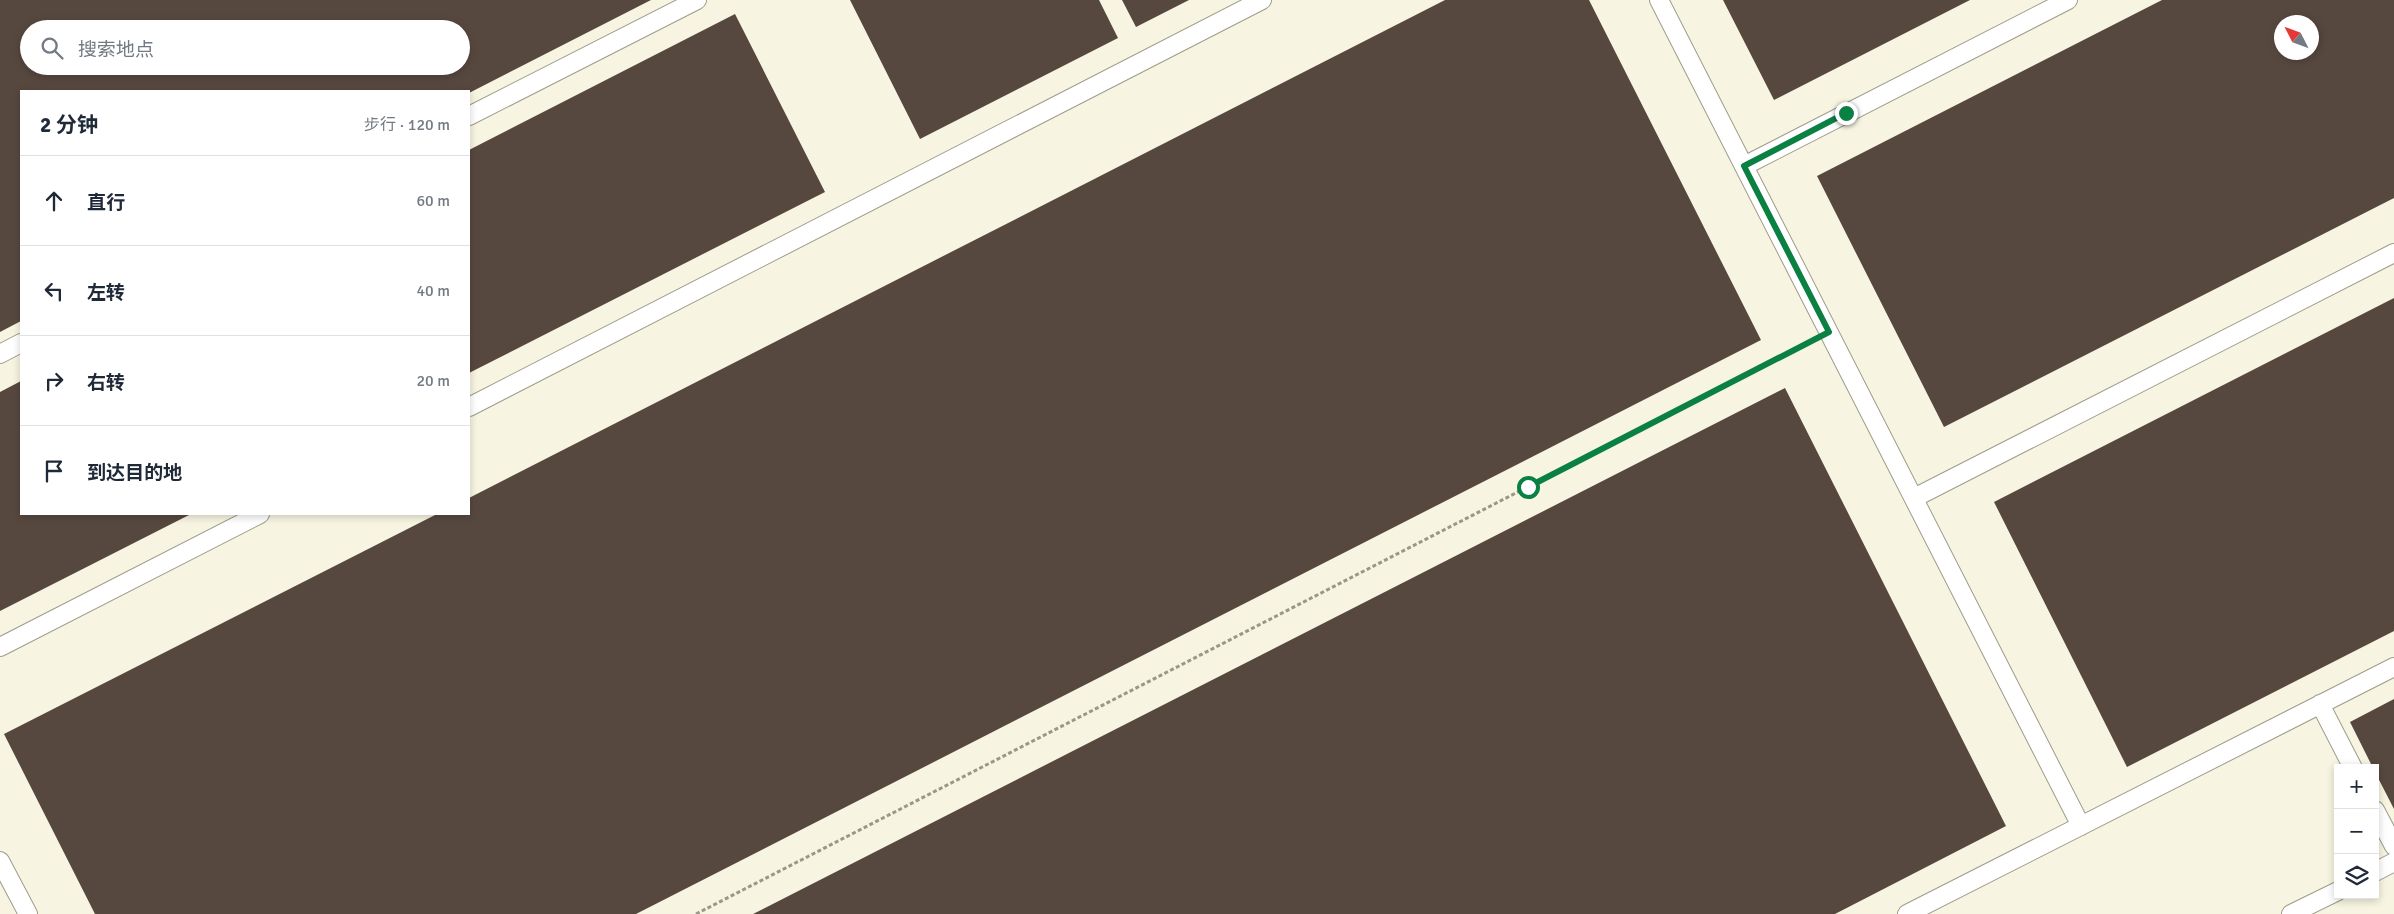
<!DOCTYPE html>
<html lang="zh">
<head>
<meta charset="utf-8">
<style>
  :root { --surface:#fff; --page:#f2f2f3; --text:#1f2937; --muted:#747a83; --line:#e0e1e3 }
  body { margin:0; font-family:Signika,"Noto Sans SC",sans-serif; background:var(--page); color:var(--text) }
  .controls { position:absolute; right:15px; bottom:15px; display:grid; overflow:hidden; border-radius:0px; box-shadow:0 2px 8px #0003 }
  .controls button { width:45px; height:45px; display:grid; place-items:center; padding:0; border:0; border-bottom:1px solid var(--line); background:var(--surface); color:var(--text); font:25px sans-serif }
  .compass { position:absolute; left:2274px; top:15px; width:45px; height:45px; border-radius:50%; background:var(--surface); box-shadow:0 2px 8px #0003; rotate:312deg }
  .stop { position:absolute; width:15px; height:15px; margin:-11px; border:4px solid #0b8043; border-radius:50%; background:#fff }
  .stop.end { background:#0b8043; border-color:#fff; box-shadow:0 1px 5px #0008 }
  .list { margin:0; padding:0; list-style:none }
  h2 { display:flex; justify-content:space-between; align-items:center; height:65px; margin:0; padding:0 20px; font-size:21px }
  h2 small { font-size:16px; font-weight:400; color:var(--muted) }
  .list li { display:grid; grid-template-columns:32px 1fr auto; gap:15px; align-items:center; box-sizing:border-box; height:90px; padding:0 20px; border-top:1px solid var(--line) }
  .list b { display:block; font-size:19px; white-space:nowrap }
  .list em { font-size:16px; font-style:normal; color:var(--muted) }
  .icon { flex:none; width:28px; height:28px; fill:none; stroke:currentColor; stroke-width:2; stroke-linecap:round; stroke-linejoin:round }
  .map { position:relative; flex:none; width:2394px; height:914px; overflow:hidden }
  .search { position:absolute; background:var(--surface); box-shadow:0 2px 8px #0003; left:20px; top:20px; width:450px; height:55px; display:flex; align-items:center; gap:12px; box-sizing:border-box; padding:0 18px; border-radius:28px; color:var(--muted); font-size:19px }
  .panel { position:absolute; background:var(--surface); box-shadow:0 2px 8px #0003; left:20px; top:90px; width:450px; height:425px; border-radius:0px }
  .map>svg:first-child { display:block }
</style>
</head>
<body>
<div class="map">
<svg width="2394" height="914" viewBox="0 0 2394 914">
  <rect width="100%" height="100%" fill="#f7f4e1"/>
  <path fill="#57483f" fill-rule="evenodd" d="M0,0H651L469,93V91H21V321L0,332ZM29,29H461V66H29Z
    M850,0H1099L1118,38L920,139Z
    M1122,0H1189L1136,27Z
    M1445,0H1589L1761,340L636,914H95L4,734L437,514H469V498Z
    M1723,0H1970L1774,100Z
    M2162,0H2394V198L1944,427L1817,176ZM2282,22H2312V52H2282Z
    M735,14L825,192L469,373V150Z
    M2394,298V631L2127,767L1994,502Z
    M21,381V514H191L0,611V392Z
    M1785,388L2006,826L1835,914H753Z
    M2394,699V809L2375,772V768H2373L2350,722Z"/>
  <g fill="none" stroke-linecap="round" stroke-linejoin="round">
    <g stroke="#9f9c8b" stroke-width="20">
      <path id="lane" d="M1659,0L2081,826
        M469,116L697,0
        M1744,166L2068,0
        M0,354L21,343
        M469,407L1262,0
        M1914,498L2394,253
        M0,647L260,514
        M2320,704L2353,768
        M2375,810L2394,846
        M0,861L28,914
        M2375,872L2394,862
        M1907,914L2394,667
        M2291,914L2338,891"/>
    </g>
    <path stroke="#999789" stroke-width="3" stroke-dasharray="4 2.5" stroke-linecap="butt" d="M696,914L1806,344"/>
    <use href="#lane" stroke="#fff" stroke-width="18"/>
  </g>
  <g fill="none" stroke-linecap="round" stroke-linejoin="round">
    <path stroke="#0b8043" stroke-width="6" d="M1528,487L1829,332L1744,166L1846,113"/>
  </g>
</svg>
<div class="controls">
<button>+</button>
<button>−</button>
<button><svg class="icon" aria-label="layers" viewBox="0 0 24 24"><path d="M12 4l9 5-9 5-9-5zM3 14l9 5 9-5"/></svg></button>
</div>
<svg class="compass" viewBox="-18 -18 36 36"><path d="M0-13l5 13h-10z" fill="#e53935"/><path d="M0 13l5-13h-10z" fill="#747a83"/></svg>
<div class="stop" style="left:1528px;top:487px"></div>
<div class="stop end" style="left:1846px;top:113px"></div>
<div class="search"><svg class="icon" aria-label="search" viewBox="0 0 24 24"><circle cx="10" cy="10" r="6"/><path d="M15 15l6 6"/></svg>搜索地点</div>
<section class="panel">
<h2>2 分钟<small>步行 · 120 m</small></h2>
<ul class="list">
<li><svg class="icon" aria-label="ahead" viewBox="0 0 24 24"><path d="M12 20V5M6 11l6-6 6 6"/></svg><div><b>直行</b></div><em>60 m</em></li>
<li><svg class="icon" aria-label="left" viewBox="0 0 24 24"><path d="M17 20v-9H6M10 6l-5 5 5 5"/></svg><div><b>左转</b></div><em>40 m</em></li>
<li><svg class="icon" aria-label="right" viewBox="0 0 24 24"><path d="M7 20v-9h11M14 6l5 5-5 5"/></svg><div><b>右转</b></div><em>20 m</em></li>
<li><svg class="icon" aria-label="arrive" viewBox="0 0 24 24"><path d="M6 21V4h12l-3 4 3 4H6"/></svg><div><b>到达目的地</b></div></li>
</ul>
</section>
</div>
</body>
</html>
